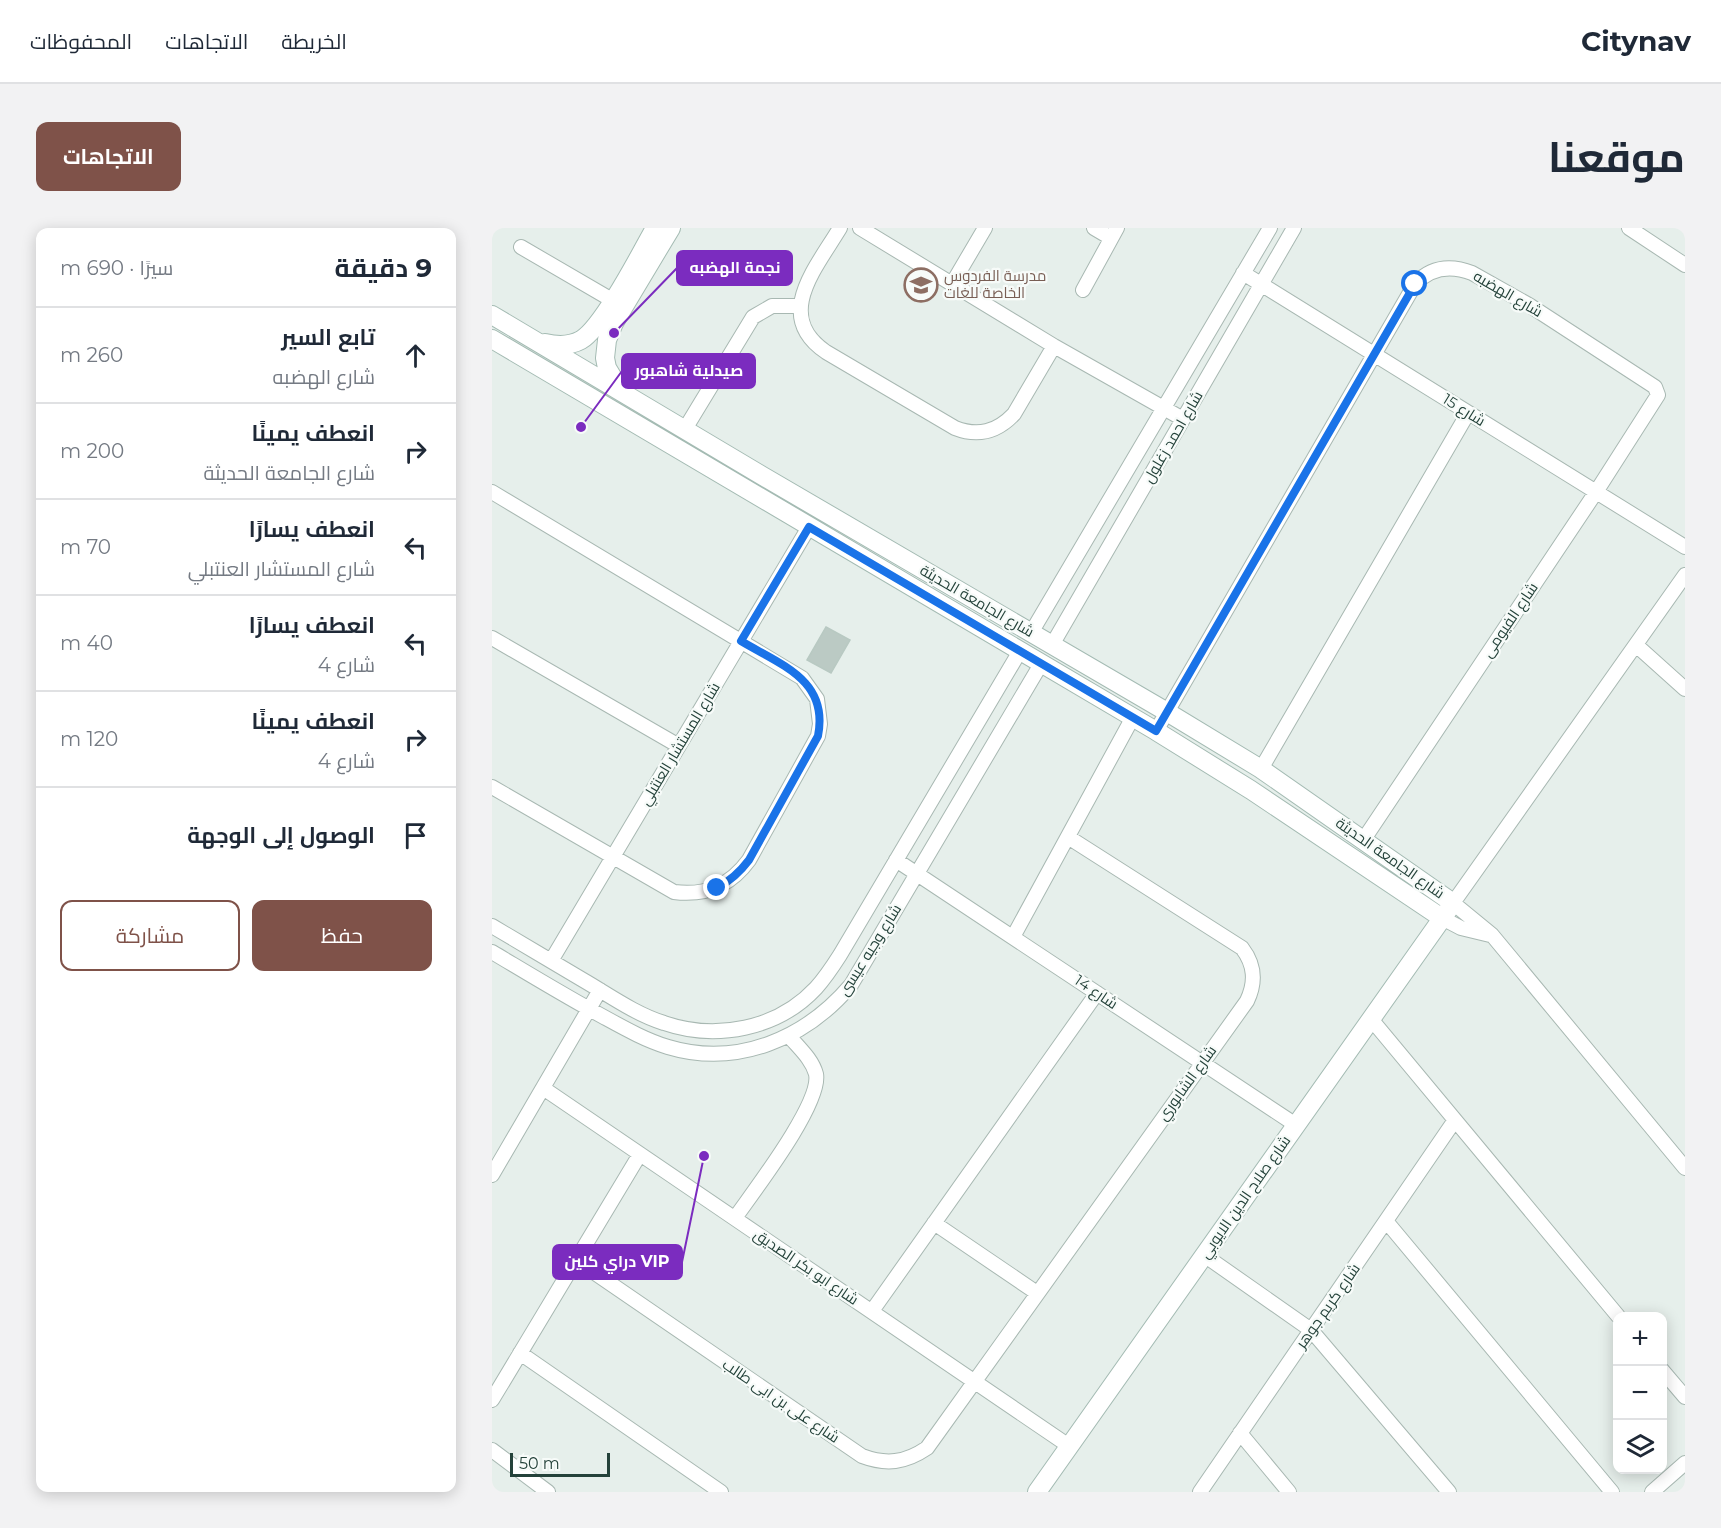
<!DOCTYPE html>
<html lang="ar">
<head>
<meta charset="utf-8">
<style>
  :root { --surface:#fff; --page:#f2f2f3; --text:#1f2937; --muted:#747a83; --line:#e0e1e3; --accent:#7f5249 }
  body { margin:0; font-family:Montserrat,Cairo,sans-serif; background:var(--page); color:var(--text); direction:rtl }
  .controls { position:absolute; right:18px; bottom:18px; display:grid; overflow:hidden; border-radius:12px; box-shadow:0 3px 15px #0003 }
  .controls button { width:54px; height:54px; display:grid; place-items:center; padding:0; border:0; border-bottom:2px solid var(--line); background:var(--surface); color:var(--text); font:30px sans-serif }
  .scale { position:absolute; left:18px; bottom:15px; width:100px; box-sizing:border-box; padding-left:6px; border:3px solid #24423a; border-top:0; font-size:16px; line-height:21px; white-space:nowrap; color:#24423a; -webkit-text-stroke:4px #f7fbf9; paint-order:stroke }
  .stop { position:absolute; width:18px; height:18px; margin:-14px; border:4px solid #1a73e8; border-radius:50%; background:#fff }
  .stop.end { background:#1a73e8; border-color:#fff; box-shadow:0 2px 6px #0008 }
  .list { margin:0; padding:0; list-style:none }
  h2 { display:flex; justify-content:space-between; align-items:center; height:78px; margin:0; padding:0 24px; font-size:26px }
  h2 small { font-size:20px; font-weight:400; color:var(--muted) }
  .list li { display:grid; grid-template-columns:39px 1fr auto; gap:18px; align-items:center; box-sizing:border-box; height:96px; padding:0 24px; border-top:2px solid var(--line) }
  .list b { display:block; font-size:22px; white-space:nowrap }
  .list p { margin:0; font-size:20px; white-space:nowrap; color:var(--muted) }
  .list em { font-size:20px; font-style:normal; color:var(--muted) }
  .actions { display:flex; gap:12px; padding:18px 24px }
  .actions a { flex:1; padding:14px 0; border:2px solid var(--accent); border-radius:12px; text-align:center; font-size:21px; color:var(--accent) }
  .actions .main { background:var(--accent); color:#fff }
  .icon { flex:none; width:33px; height:33px; fill:none; stroke:currentColor; stroke-width:2; stroke-linecap:round; stroke-linejoin:round }
  .map { position:relative; flex:none; width:1193px; height:1264px; overflow:hidden; direction:ltr; border-radius:12px }
  header { display:flex; align-items:center; gap:36px; box-sizing:border-box; height:84px; padding:0 30px; background:var(--surface); border-bottom:2px solid var(--line) }
  header strong { font-size:28px }
  nav { display:flex; gap:33px; margin-inline-start:auto; font-size:21px }
  .intro { display:flex; align-items:center; justify-content:space-between; box-sizing:border-box; height:144px; padding:0 36px }
  h1 { margin:0; font-size:42px }
  .button { padding:15px 27px; border-radius:12px; background:var(--accent); color:#fff; font-size:21px; font-weight:700 }
  main { display:flex; gap:36px; padding:0 36px }
  aside { flex:1; background:var(--surface); border-radius:12px; box-shadow:0 3px 15px #0003 }
  .map>svg:first-child { display:block }
</style>
</head>
<body>
<header>
<strong>Citynav</strong>
<nav><a>الخريطة</a><a>الاتجاهات</a><a>المحفوظات</a></nav>
</header>
<div class="intro"><h1>موقعنا</h1><a class="button">الاتجاهات</a></div>
<main>
<div class="map">
<svg width="1193" height="1264" viewBox="0 0 1193 1264">
  <rect width="100%" height="100%" fill="#e6efeb"/>
  <path fill="#bbcac4" stroke="#b8c9c2" stroke-width="1.5" d="M334,399L358,412L339,445L315,432Z"/>
  <g fill="none" stroke-linecap="round" stroke-linejoin="round">
    <g stroke="#a8b8b2" stroke-width="16">
      <path id="street" d="M348,0C324,40 281,88 334,124L463,200C486,209 505,204 522,186L562,118
        M368,0L562,118L691,191
        M602,0L619,10
        M1137,0L1193,37
        M29,19L120,72
        M751,45L1193,319
        M460,56L493,0
        M591,62L625,0
        M193,201L261,89L280,78H307
        M0,264L310,450L325,471L328,496L326,508L257,632C238,658 214,668 182,664L0,559
        M1193,347L961,675L1000,707L1193,940
        M539,405L778,0
        M0,410L187,518
        M560,417L802,0
        M1144,417L1193,461
        M664,503L923,56C939,39 959,37 980,45L1037,77L1163,159L1166,167L1104,264L872,611
        M769,541L976,185
        M404,632L804,897
        M950,690L969,700L998,707
        M0,698C30,716 61,734 91,752C117,767 143,786 172,795C224,813 286,801 324,760C333,750 341,738 348,727L528,423
        M521,709L641,489
        M0,724C37,746 73,768 110,788C132,800 153,812 176,819C246,840 314,810 359,757L549,436
        M59,733L317,299
        M879,791L1126,1088
        M51,860L577,1218
        M0,947L108,762
        M243,990C261,964 330,875 324,846C320,831 307,820 297,808
        M894,993L1120,1264
        M442,995L545,1065
        M712,1027L819,1102L957,1264
        M84,1032L370,1228C394,1237 413,1235 435,1220L755,773C764,754 763,737 750,720L576,609
        M380,1083L605,765
        M28,1125L229,1264
        M1170,1142L1193,1169
        M0,1172L148,926
        M748,1205L797,1264
        M0,1222L56,1264
        M708,1264L963,892
        M1160,1264L1193,1235"/>
    </g>
    <g stroke="#a4bbb3" stroke-width="20">
      <path id="secondary" d="M0,87L269,247L675,484L769,541L961,675L545,1264
        M0,111L664,503L759,562L950,690
        M53,115C66,118 78,118 89,112C111,99 149,25 163,0
        M127,160L115,140L113,130L115,112L122,95L179,0"/>
    </g>
    <use href="#street" stroke="#fff" stroke-width="14"/>
    <use href="#secondary" stroke="#fff" stroke-width="18"/>
  </g>
  <g fill="none" stroke-linecap="round" stroke-linejoin="round">
    <path stroke="#1a73e8" stroke-width="8" d="M225,660C238,653 248,644 257,632L326,508C337,452 289,437 249,413L317,299L664,503L923,56"/>
  </g>
  <defs>
    <g id="school-ring" transform="scale(1.725)"><circle r="9.5" fill="#f7fbf9" stroke="#8d6e63" stroke-width="1.5"/><path d="M0-5L7-2L0 1L-7-2ZM-4 1L0 2.5L4 1V4Q0 6-4 4Z" fill="#8d6e63"/></g>
  </defs>
  <g fill-rule="evenodd">
    <use href="#school-ring" x="429" y="57"/>
  </g>
  <g text-anchor="middle" stroke-width="4.5" stroke-linejoin="round" paint-order="stroke">
    <g font-size="15" fill="#785e54" stroke="#f7fbf9" text-anchor="start">
      <text x="452" y="53">مدرسة الفردوس<tspan x="452" dy="17">الخاصة للغات</tspan></text>
    </g>
    <g font-size="15" fill="#24423a" stroke="#f7fbf9">
      <text transform="translate(1016 66) rotate(30)" y="5">شارع الهضبه</text>
      <text transform="translate(972 182) rotate(32)" y="5">شارع 15</text>
      <text transform="translate(681 209) rotate(-60)" y="5">شارع احمد زغلول</text>
      <text transform="translate(485 373) rotate(30)" y="5">شارع الجامعة الحديثة</text>
      <text transform="translate(1018 392) rotate(-56)" y="5">شارع الفيومى</text>
      <text transform="translate(188 516) rotate(-59)" y="5">شارع المستشار العنتبلي</text>
      <text transform="translate(898 630) rotate(35)" y="5">شارع الجامعة الحديثة</text>
      <text transform="translate(378 722) rotate(-58)" y="5">شارع وجيه عيسى</text>
      <text transform="translate(604 764) rotate(34)" y="5">شارع 14</text>
      <text transform="translate(695 855) rotate(-54)" y="5">شارع الشابوري</text>
      <text transform="translate(753 969) rotate(-55)" y="5">شارع صلاح الدين الايوبي</text>
      <text transform="translate(314 1039) rotate(34)" y="5">شارع ابو بكر الصديق</text>
      <text transform="translate(836 1078) rotate(-55)" y="5">شارع كريم جوهر</text>
      <text transform="translate(289 1173) rotate(34)" y="5">شارع على بن ابى طالب</text>
    </g>
  </g>
  <path fill="none" stroke="#7b2cbf" stroke-width="2" d="M122 105L185 40M89 199L130 143M212 928L190 1034"/>
  <g fill="#7b2cbf" stroke="#f7fbf9" stroke-width="2">
    <circle cx="122" cy="105" r="6"/>
    <circle cx="89" cy="199" r="6"/>
    <circle cx="212" cy="928" r="6"/>
  </g>
  <g fill="#7b2cbf" stroke="#7b2cbf" stroke-width="2">
    <rect x="185" y="23" width="115" height="34" rx="6"/>
    <rect x="130" y="126" width="133" height="34" rx="6"/>
    <rect x="61" y="1017" width="129" height="34" rx="6"/>
  </g>
  <g font-size="16" text-anchor="middle" font-weight="bold" fill="#fff">
    <text x="243" y="45">نجمة الهضبه</text>
    <text x="197" y="148">صيدلية شاهبور</text>
    <text x="125" y="1039">دراي كلين VIP</text>
  </g>
</svg>
<div class="controls">
<button>+</button>
<button>−</button>
<button><svg class="icon" aria-label="layers" viewBox="0 0 24 24"><path d="M12 4l9 5-9 5-9-5zM3 14l9 5 9-5"/></svg></button>
</div>
<div class="scale">50 m</div>
<div class="stop" style="left:923px;top:56px"></div>
<div class="stop end" style="left:225px;top:660px"></div>
</div>
<aside>
<h2>9 دقيقة<small>سيرًا · 690 m</small></h2>
<ul class="list">
<li><svg class="icon" aria-label="ahead" viewBox="0 0 24 24"><path d="M12 20V5M6 11l6-6 6 6"/></svg><div><b>تابع السير</b><p>شارع الهضبه</p></div><em>260 m</em></li>
<li><svg class="icon" aria-label="right" viewBox="0 0 24 24"><path d="M7 20v-9h11M14 6l5 5-5 5"/></svg><div><b>انعطف يمينًا</b><p>شارع الجامعة الحديثة</p></div><em>200 m</em></li>
<li><svg class="icon" aria-label="left" viewBox="0 0 24 24"><path d="M17 20v-9H6M10 6l-5 5 5 5"/></svg><div><b>انعطف يسارًا</b><p>شارع المستشار العنتبلي</p></div><em>70 m</em></li>
<li><svg class="icon" aria-label="left" viewBox="0 0 24 24"><path d="M17 20v-9H6M10 6l-5 5 5 5"/></svg><div><b>انعطف يسارًا</b><p>شارع 4</p></div><em>40 m</em></li>
<li><svg class="icon" aria-label="right" viewBox="0 0 24 24"><path d="M7 20v-9h11M14 6l5 5-5 5"/></svg><div><b>انعطف يمينًا</b><p>شارع 4</p></div><em>120 m</em></li>
<li><svg class="icon" aria-label="arrive" viewBox="0 0 24 24"><path d="M6 21V4h12l-3 4 3 4H6"/></svg><div><b>الوصول إلى الوجهة</b></div></li>
</ul>
<div class="actions"><a class="main">حفظ</a><a>مشاركة</a></div>
</aside>
</main>
</body>
</html>
